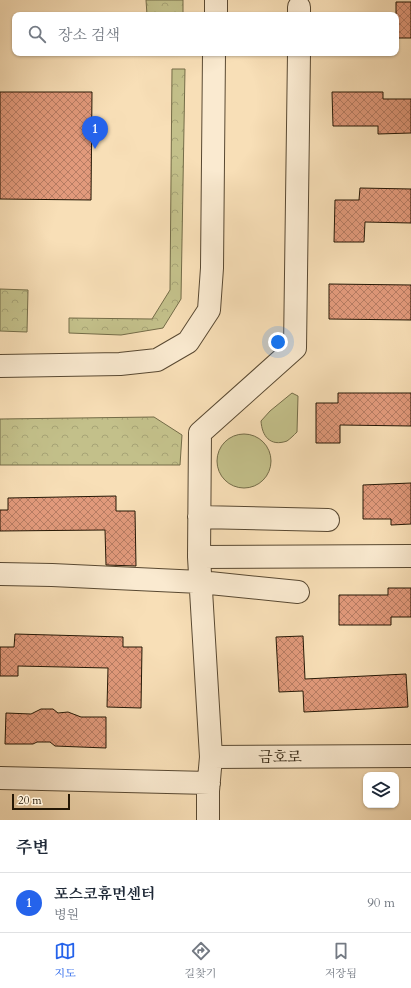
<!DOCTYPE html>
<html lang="ko">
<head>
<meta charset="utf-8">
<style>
  :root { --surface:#fff; --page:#f6f6f7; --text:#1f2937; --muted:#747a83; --line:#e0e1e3; --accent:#2563eb }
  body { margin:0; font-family:Cardo,"Noto Serif KR",serif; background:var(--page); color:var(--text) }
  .controls { position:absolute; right:12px; bottom:12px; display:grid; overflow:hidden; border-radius:8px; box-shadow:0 1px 3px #0004 }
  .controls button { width:36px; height:36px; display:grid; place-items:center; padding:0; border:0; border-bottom:1px solid var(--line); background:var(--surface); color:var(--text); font:20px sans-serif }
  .scale { position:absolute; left:12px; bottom:10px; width:58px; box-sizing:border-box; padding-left:4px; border:2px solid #241705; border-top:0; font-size:11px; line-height:14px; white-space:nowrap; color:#241705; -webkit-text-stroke:3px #faead0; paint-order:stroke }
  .you { position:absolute; left:278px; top:342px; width:14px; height:14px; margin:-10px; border:3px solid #fff; border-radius:50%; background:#1a73e8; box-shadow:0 0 0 6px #1a73e833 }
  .badge { display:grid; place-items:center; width:26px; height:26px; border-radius:50%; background:var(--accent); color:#fff; font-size:13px; font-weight:700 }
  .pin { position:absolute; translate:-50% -33px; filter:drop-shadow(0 1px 2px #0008) }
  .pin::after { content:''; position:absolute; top:21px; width:14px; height:12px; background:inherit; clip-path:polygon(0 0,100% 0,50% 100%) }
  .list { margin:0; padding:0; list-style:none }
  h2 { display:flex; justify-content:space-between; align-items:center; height:52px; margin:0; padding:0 16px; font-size:17px }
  h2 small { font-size:13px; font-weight:400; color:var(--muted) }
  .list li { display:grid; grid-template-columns:26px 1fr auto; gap:12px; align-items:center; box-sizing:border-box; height:60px; padding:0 16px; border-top:1px solid var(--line) }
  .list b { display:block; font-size:15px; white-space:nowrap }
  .list p { margin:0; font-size:13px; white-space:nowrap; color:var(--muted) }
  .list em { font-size:13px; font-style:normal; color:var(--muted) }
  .icon { flex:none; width:22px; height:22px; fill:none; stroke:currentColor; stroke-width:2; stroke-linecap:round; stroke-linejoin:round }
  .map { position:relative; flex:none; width:411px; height:820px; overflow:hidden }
  .search { position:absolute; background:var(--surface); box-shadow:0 1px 3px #0004; left:12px; right:12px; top:12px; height:44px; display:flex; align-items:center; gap:10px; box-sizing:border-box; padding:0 14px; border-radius:8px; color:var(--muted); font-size:15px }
  .sheet { height:112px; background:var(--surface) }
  nav { display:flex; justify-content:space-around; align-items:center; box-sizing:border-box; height:56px; border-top:1px solid var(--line); background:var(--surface); font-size:11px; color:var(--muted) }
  nav a { display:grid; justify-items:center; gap:2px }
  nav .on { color:var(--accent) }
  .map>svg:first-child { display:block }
</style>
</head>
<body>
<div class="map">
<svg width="411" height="820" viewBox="0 0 411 820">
  <defs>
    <pattern id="forest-crowns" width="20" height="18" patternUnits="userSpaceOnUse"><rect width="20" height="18" fill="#c3c08a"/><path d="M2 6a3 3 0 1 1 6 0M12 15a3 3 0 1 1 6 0" fill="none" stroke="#a7a476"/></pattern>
    <pattern id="building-cross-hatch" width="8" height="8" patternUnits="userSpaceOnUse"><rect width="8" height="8" fill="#e29a7c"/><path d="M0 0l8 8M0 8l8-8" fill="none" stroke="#b77d64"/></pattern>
  </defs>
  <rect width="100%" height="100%" fill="#f8dfb7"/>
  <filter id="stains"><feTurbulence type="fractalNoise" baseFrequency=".005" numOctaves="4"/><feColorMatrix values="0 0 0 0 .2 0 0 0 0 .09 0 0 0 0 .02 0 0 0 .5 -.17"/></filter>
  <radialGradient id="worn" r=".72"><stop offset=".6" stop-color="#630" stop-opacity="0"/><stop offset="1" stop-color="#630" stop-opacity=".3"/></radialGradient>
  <path fill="url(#forest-crowns)" stroke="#746c48" d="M146,0H183V15H147Z
    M172,69H185L181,299L163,328L121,335L69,333V318L152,319L170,290Z
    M0,289L28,290L27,332L0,331Z
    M154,417L182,435L180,465H0V419Z"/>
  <path fill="#c3c08a" stroke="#746c48" d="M292,393L298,396L297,432C294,435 290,439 287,441C270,447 262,436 261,421L270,411Z
    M217 461a27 27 0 1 1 54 0a27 27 0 1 1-54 0Z"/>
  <path fill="url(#building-cross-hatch)" stroke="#241705" d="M396,2H411V38H396Z
    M0,92H92L91,200L0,199Z
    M332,92H383V99H411V133L378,134V126H333Z
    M360,188L411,189V223L365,222L364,242H334L335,200H359Z
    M329,284L411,285V320L329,319Z
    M338,393H411V426L340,425V443H316V403H338Z
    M411,483V524L391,525V519H363V485Z
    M116,496V511H135L136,566L106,565L105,530L0,531V510H8V498Z
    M388,588H411V617H391V625H339V595H388Z
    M15,634L123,637V647H142L141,708L107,707L108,668L18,666V676H0V647H14Z
    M303,636L305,679L406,674L408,707L304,712L303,691L279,692L276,637Z
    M41,709H53L58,713L68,712L81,717H106V748L55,746L50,742H37L33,744H5L6,713L31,714Z"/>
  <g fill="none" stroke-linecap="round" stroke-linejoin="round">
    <g stroke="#594932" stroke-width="24">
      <path id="minor" d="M216,15V0
        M299,15V7
        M0,366L120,364L157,360L188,342L209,310L212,268L214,53
        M199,517L328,520
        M199,557L411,556
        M0,574L52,575L200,582L298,592
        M211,757L199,557L200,433L295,348L299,53
        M0,778L209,783
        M208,820V791L211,757L411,756"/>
    </g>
    <use href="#minor" stroke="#faead0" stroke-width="22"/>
  </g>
  <g text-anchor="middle" stroke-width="3.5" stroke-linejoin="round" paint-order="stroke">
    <g font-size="15" fill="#241705" stroke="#faead0">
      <text x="280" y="762">금호로</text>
    </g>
  </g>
  <rect width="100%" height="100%" filter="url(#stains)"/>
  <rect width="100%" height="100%" fill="url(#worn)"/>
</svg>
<div class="controls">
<button><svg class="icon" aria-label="layers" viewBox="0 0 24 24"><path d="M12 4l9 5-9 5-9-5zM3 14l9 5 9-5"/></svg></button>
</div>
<div class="scale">20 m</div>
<div class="you"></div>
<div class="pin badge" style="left:95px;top:149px">1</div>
<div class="search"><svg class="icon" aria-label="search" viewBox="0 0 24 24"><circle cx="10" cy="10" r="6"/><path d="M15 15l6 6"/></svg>장소 검색</div>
</div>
<section class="sheet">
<h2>주변<small></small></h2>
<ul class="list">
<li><span class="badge">1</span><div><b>포스코휴먼센터</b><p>병원</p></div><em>90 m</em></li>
</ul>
</section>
<nav>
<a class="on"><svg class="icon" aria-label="map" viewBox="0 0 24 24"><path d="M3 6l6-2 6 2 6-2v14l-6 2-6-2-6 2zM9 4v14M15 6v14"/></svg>지도</a>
<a><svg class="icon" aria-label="directions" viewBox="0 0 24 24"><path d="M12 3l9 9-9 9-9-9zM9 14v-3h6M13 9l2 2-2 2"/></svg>길찾기</a>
<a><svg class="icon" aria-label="saved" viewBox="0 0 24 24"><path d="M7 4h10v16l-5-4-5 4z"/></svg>저장됨</a>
</nav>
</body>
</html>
